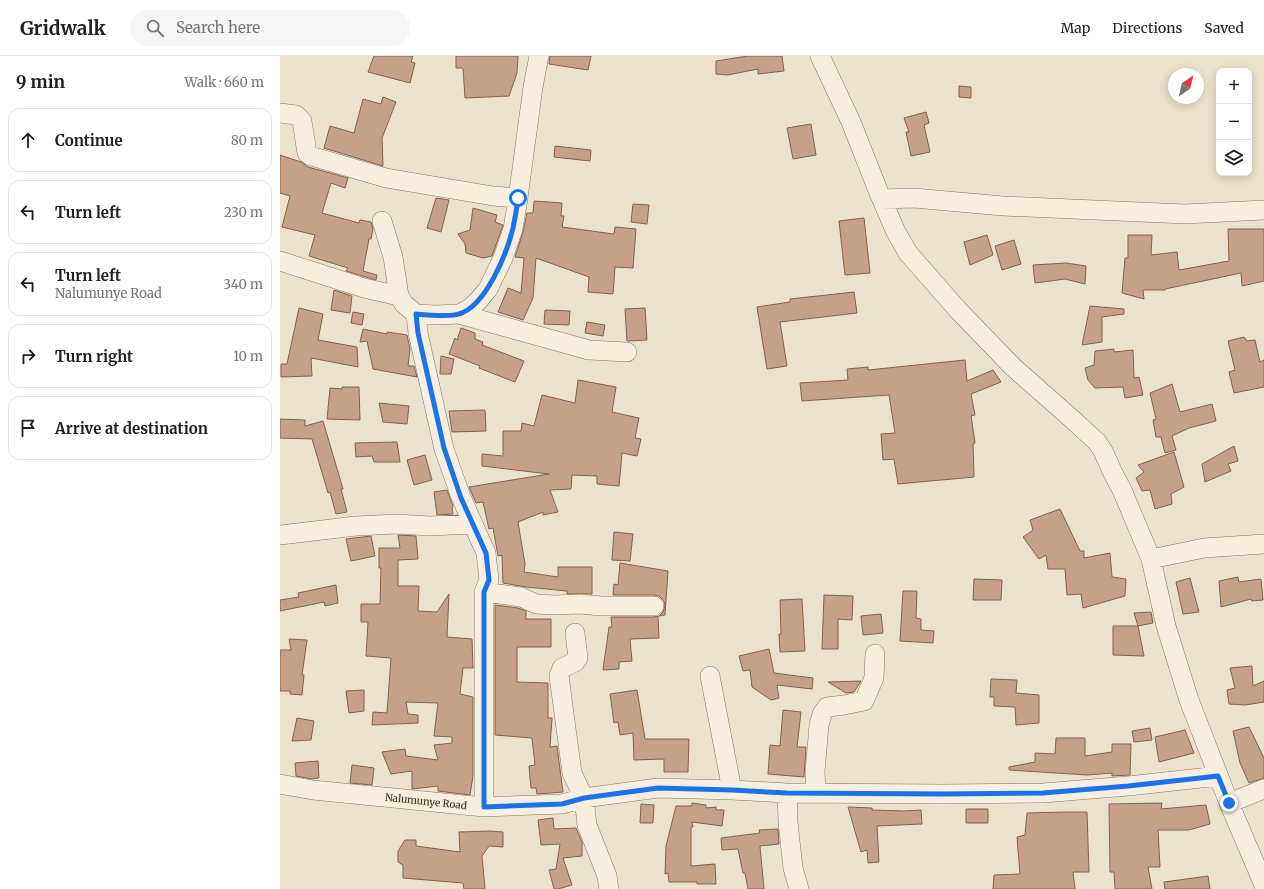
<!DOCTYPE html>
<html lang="en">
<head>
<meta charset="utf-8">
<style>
  :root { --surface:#fff; --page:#f6f6f6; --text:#202124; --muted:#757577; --line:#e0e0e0 }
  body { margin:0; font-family:Merriweather,serif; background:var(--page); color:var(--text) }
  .controls { position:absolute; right:12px; top:12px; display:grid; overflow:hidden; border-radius:8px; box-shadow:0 2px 10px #0003 }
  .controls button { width:36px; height:36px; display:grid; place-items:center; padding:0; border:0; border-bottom:1px solid var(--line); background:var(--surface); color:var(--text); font:20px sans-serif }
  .compass { position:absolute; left:888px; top:12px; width:36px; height:36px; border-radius:50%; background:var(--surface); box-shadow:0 2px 10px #0003; rotate:35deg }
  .stop { position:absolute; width:12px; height:12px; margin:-9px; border:3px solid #1a73e8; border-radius:50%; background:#fff }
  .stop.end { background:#1a73e8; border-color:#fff; box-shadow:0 1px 4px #0008 }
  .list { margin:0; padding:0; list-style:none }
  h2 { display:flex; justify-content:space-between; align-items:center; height:52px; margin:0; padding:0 16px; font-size:17px }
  h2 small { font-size:13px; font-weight:400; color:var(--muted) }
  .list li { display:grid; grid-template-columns:26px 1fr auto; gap:12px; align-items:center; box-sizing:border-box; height:64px; margin:0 8px 8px; padding:0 8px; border:1px solid var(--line); border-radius:12px }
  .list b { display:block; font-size:15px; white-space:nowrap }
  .list p { margin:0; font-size:13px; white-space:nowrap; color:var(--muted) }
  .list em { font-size:13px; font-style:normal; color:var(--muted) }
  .icon { flex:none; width:22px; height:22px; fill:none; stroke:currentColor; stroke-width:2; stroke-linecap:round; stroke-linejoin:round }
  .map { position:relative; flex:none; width:984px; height:833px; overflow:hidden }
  header { display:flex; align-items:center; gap:24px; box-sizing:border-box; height:56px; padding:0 20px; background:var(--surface); border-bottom:1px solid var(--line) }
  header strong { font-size:19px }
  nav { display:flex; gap:22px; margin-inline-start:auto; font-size:14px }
  .search { width:280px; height:36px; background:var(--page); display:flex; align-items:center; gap:10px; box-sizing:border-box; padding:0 14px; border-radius:22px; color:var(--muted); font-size:15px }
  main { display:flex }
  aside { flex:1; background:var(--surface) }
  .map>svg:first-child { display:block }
</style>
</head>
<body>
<header>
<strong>Gridwalk</strong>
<div class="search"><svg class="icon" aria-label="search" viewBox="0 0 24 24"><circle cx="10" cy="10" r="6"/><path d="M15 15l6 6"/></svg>Search here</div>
<nav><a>Map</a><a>Directions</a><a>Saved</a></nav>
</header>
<main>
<aside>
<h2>9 min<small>Walk · 660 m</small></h2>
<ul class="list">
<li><svg class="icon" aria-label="ahead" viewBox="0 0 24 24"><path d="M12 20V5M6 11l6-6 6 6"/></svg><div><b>Continue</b></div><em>80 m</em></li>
<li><svg class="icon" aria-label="left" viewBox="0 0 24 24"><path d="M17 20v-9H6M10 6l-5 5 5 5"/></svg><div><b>Turn left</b></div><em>230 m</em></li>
<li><svg class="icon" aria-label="left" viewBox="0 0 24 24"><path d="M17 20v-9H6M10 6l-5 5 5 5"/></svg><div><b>Turn left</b><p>Nalumunye Road</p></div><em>340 m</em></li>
<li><svg class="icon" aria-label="right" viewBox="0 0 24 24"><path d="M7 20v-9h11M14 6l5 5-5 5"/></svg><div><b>Turn right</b></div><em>10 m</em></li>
<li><svg class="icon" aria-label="arrive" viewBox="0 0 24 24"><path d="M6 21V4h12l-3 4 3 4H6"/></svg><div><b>Arrive at destination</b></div></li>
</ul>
</aside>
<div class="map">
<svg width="984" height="833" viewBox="0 0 984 833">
  <rect width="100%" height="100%" fill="#ebe2cd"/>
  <path fill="#c5a187" stroke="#83614a" d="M94,0H133L131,6L135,7L130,27L88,16Z
    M176,0H238L237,17L229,40L185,42L183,12H176Z
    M270,0H311L308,14L269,8Z
    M468,0H502L504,15L478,18V13L448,19L436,18V5Z
    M679,30L691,31V42L679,41Z
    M103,41L116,46L102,82L103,110L44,92L50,70L74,77L83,43L101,48Z
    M646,56L649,67L644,69L650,96L631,100L626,76H629L624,62Z
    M531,68L536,99L513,103L507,72Z
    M275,90L311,94L310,105L274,101Z
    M0,99L21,106L28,111L68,122L65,132L51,127L42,157L79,167L80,164L91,166L93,173L91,183H89L83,215L97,219L96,224L66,215L68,212L29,200L35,179L2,171L10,140L0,137Z
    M156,142L169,144L161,176L147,172Z
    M254,145L282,147L281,160H284L282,171L334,178L335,171L356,173L353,212L335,211L333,238L308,236L309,221L256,202L253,242L243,264L218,256L228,232L241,237L244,202L235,201L243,176L247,157H253Z
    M353,148L369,149L367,168L351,166Z
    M193,152L217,159L215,166L223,169L212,200L203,202L186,197L185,188L178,178L190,174Z
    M584,162L590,217L565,219L559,165Z
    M948,173H984V225L962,230L961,217L885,233V234H863L864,243L842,237L845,202H848V179H872L871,199L897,196L899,214L949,205Z
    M707,179L713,199L690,209L684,186Z
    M734,184L741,208L722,214L715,190Z
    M786,207L806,210L805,228L785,223L755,227L753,209Z
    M54,234L72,240L70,257L51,254Z
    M574,236L577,257L500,266L507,310L487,313L477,251L510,246V243Z
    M810,250L844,253V258L822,261V286L802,289Z
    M19,252L43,258L38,284L77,291L78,311L31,302L32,320L1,321V308H7Z
    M365,252L367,284L347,285L345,253Z
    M265,254L290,255L289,269L264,268Z
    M73,256L84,258L82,269L71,267Z
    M307,266L325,269L323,280L305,277Z
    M181,272L195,277V283L203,286L202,289L244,305L235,326L199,312L200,310L169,298L175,282L177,284Z
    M83,273L107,278V276L127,279L130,293L128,310H134L137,321L93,313L87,285L80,286Z
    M964,281L967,285L975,284L980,306L984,304V331L954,337L949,316L955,314L948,285Z
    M834,293V296L853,294L854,322L859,321L863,339L845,342L843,331L815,332L808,324L805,312L814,309L815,295Z
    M161,300L174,303L171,318H160Z
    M685,304L687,325L713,314L721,326L691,338L695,359L691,360L695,387L693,388L694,421L618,428L614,403L603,404L601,378L615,377L609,339L522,345L520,327L568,324L567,313L588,311V314Z
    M298,324L336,331L332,356L359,362L355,382L361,383L357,400L342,397L339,430L317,428V420L292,419L291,433L270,434L278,456L263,459V456L238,466L245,508L244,516L278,521V511H312V538H287V535L246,531L223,527L222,499L218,500L213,472L209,473L203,446L196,447L189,431L269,418L202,410V398L223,400V375H241L242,367L254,370L262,339L295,347Z
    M892,328L900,356L932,348L936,365L909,372L892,380L896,394L885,397L881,381H876L873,364L876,363L870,337Z
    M62,331H79L80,364L47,363L50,332L62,333Z
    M99,347L129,350L127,368L103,366Z
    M205,354L206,375L172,376L169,355Z
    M0,363L25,364V370L43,365L63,433H61L67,456L56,458L50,436L48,437L32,383L0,382Z
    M117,386L120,406H94L92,400L76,401L75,387Z
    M954,390L958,405L948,408L951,415L925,426L922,408Z
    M894,396L904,431L891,438L892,448L875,453L870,434L862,435L856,422L864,416L858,409Z
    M145,399L152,424L134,429L127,404Z
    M167,434L173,450L172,451L173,458L157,459L154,436Z
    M780,453L800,495H804V502L830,497L832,521L846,523L845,540L803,552L801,538L787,539L785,513H768L766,499L759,503L743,481L753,474L750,464Z
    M334,476L353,478L350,505L332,504Z
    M118,479L136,480L138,503L118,504V530H139L138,555L157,556L169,538L167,581L192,583L193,612H183L180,638L193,641V720L190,739L158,735V730L132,733V715L111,718L102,696L125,693L126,700L158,704L154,689L172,687V681L154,680L158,647L126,646L128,658L138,659V667L92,669L93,656L107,657L111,602L86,600L88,566H81V548H100L101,512H99V492H120Z
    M91,480L95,500L71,505L66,483Z
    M340,507L388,515L385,559L379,560L383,556L385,550L384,545L379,540L374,539H333L334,528L338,529Z
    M958,521L959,526L981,523L983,544L972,545L971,543L941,551L939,525Z
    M910,522L919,556L903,558L896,526Z
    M694,523L722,524L721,544H693Z
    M56,529L58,547L45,550L44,546L0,555V544L19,541L18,537Z
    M623,535H637L636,562L641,563V574L654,575L653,587L620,585Z
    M544,539L573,540L572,564L558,563V593H542Z
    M522,543L525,595L500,596L499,578H501L500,544Z
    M215,549L238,552L246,555V563H271V591H237V626L268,627V662H272L270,691L277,690L283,736L257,738L256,732H251L249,710L255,709L252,682L215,679Z
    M871,556L873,567L858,570L854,557Z
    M601,558L603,577L583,579L581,560Z
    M378,560L379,582L350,583L352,605L339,606V613L323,614L329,571H332L331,561H374Z
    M833,570H858L864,600L833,599Z
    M9,583L27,584L22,619H24L22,639L10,638V635H0V594H11Z
    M489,593L494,617L533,622L532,633L497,629L499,642L491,644L472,631L470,614L463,615L459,600Z
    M972,610L973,630L984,625V646L965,649L949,648L947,634L955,632L950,612Z
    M711,623L737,624L736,637L759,639V667L736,669L735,651L714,650V641H710Z
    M581,625L574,636L566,637L548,626Z
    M84,634V655L69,657L66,635Z
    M357,634L365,683H409L408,716H384V703L354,704L353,677L340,679L338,666L334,667L330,638Z
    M503,654L521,656L517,691H526L524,721L488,718L490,689L500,690Z
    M17,662L34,665L31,684L12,685Z
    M969,671L984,702V722L969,727L960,707L953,675Z
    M870,672L872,684L854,686L852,675Z
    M905,674L914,697L879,706L875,681Z
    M776,682H805V700L832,696V688H851L850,719L832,720V717L807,719L729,714V711L755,706V697L775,698Z
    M38,705L39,722L32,723L16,720L15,707Z
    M72,709L94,712L92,729L70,727Z
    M412,747L426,749V752L436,751V754H444L442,770L412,766L413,771H411V810L435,808L436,828H417V826H389L388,817L385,818L386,790L396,750H412Z
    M882,747L881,753L926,749L930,768L909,774H878L880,811H868L872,833H835L834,816H830L829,748Z
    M361,748L374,749L373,767H360Z
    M568,751L592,752V754L624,755L641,754L642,768L597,770L599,806L588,807L587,794L581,796Z
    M686,753H708V767H686Z
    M785,756H807L809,816H793L795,833H713L714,819L740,818L737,781L745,779L747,757Z
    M273,762L274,773L296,772L302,786V800L283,802L292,829L278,833H274L269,814L276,813L280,788L261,789L258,764Z
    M498,773L499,788L480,790L484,833H468L465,817H463L458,793L442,794L441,782L480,777L479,774Z
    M211,775L223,776V791L209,790L202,800L205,833H184L183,827L123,822V809L118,806V795L125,784H136V790L180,796L179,776Z
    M928,820L930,833H885L884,826Z"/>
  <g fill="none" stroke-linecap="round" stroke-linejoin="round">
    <g stroke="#877562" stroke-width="20">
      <path id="minor" d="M540,0L571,66L599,137L616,176L628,197L678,254L732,310L792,363L817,386L823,395L833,417L842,434L871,503L886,570L909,644L949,747L984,829
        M0,57L16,59L22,65L27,97L31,100L106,122L213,140L238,142
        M602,143L634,142L723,150L905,158L984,154
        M102,165L113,201L119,240L124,248L136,258L157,259L179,258L189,253L198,245L208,233L223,202L233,173L238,142L253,31L259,0
        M0,205L84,232L119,240
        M136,258L138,277L164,393L181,441L206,497L209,524L204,536V751
        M179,258L309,294L347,296
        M0,479L76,470L116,468L150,470L192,468
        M871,503L924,492L984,488
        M204,536L241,541L256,548L275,549L300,548L321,550H374
        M295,577L298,602L295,606L282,612L279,620L292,717L304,742L307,769L327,820L329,833
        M430,620L452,734
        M0,728L33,734L204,751L282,748L304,742L378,732L452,734L507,737L663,738L763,737L848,730L939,720
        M507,737L508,766L513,812L519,833
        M536,737L535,716L539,669L542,658L547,651L564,649L584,645L594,622L595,598
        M949,747L984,733"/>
    </g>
    <use href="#minor" stroke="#f6efdf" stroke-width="19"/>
  </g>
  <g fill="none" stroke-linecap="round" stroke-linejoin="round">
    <path stroke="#1a73e8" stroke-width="5" d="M238,142C237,152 235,162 233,172C227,197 206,250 179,258C170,261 147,259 136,258L138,277L164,392L181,442L206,497L209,524L204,536V751L282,748L304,742L378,732L452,734L507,737L663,738L763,737L848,730L938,720L949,747"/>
  </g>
  <g text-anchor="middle" stroke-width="3" stroke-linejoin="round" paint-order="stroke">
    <g font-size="10" fill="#392e23" stroke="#f3ecdb">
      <text transform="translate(146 745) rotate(6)" y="4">Nalumunye Road</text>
    </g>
  </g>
</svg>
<div class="controls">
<button>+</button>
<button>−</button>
<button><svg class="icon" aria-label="layers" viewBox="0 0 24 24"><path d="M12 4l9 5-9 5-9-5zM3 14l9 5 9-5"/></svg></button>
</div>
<svg class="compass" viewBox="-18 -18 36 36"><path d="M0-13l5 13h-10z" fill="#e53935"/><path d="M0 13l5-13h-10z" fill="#757577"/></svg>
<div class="stop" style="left:238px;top:142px"></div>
<div class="stop end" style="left:949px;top:747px"></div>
</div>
</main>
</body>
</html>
